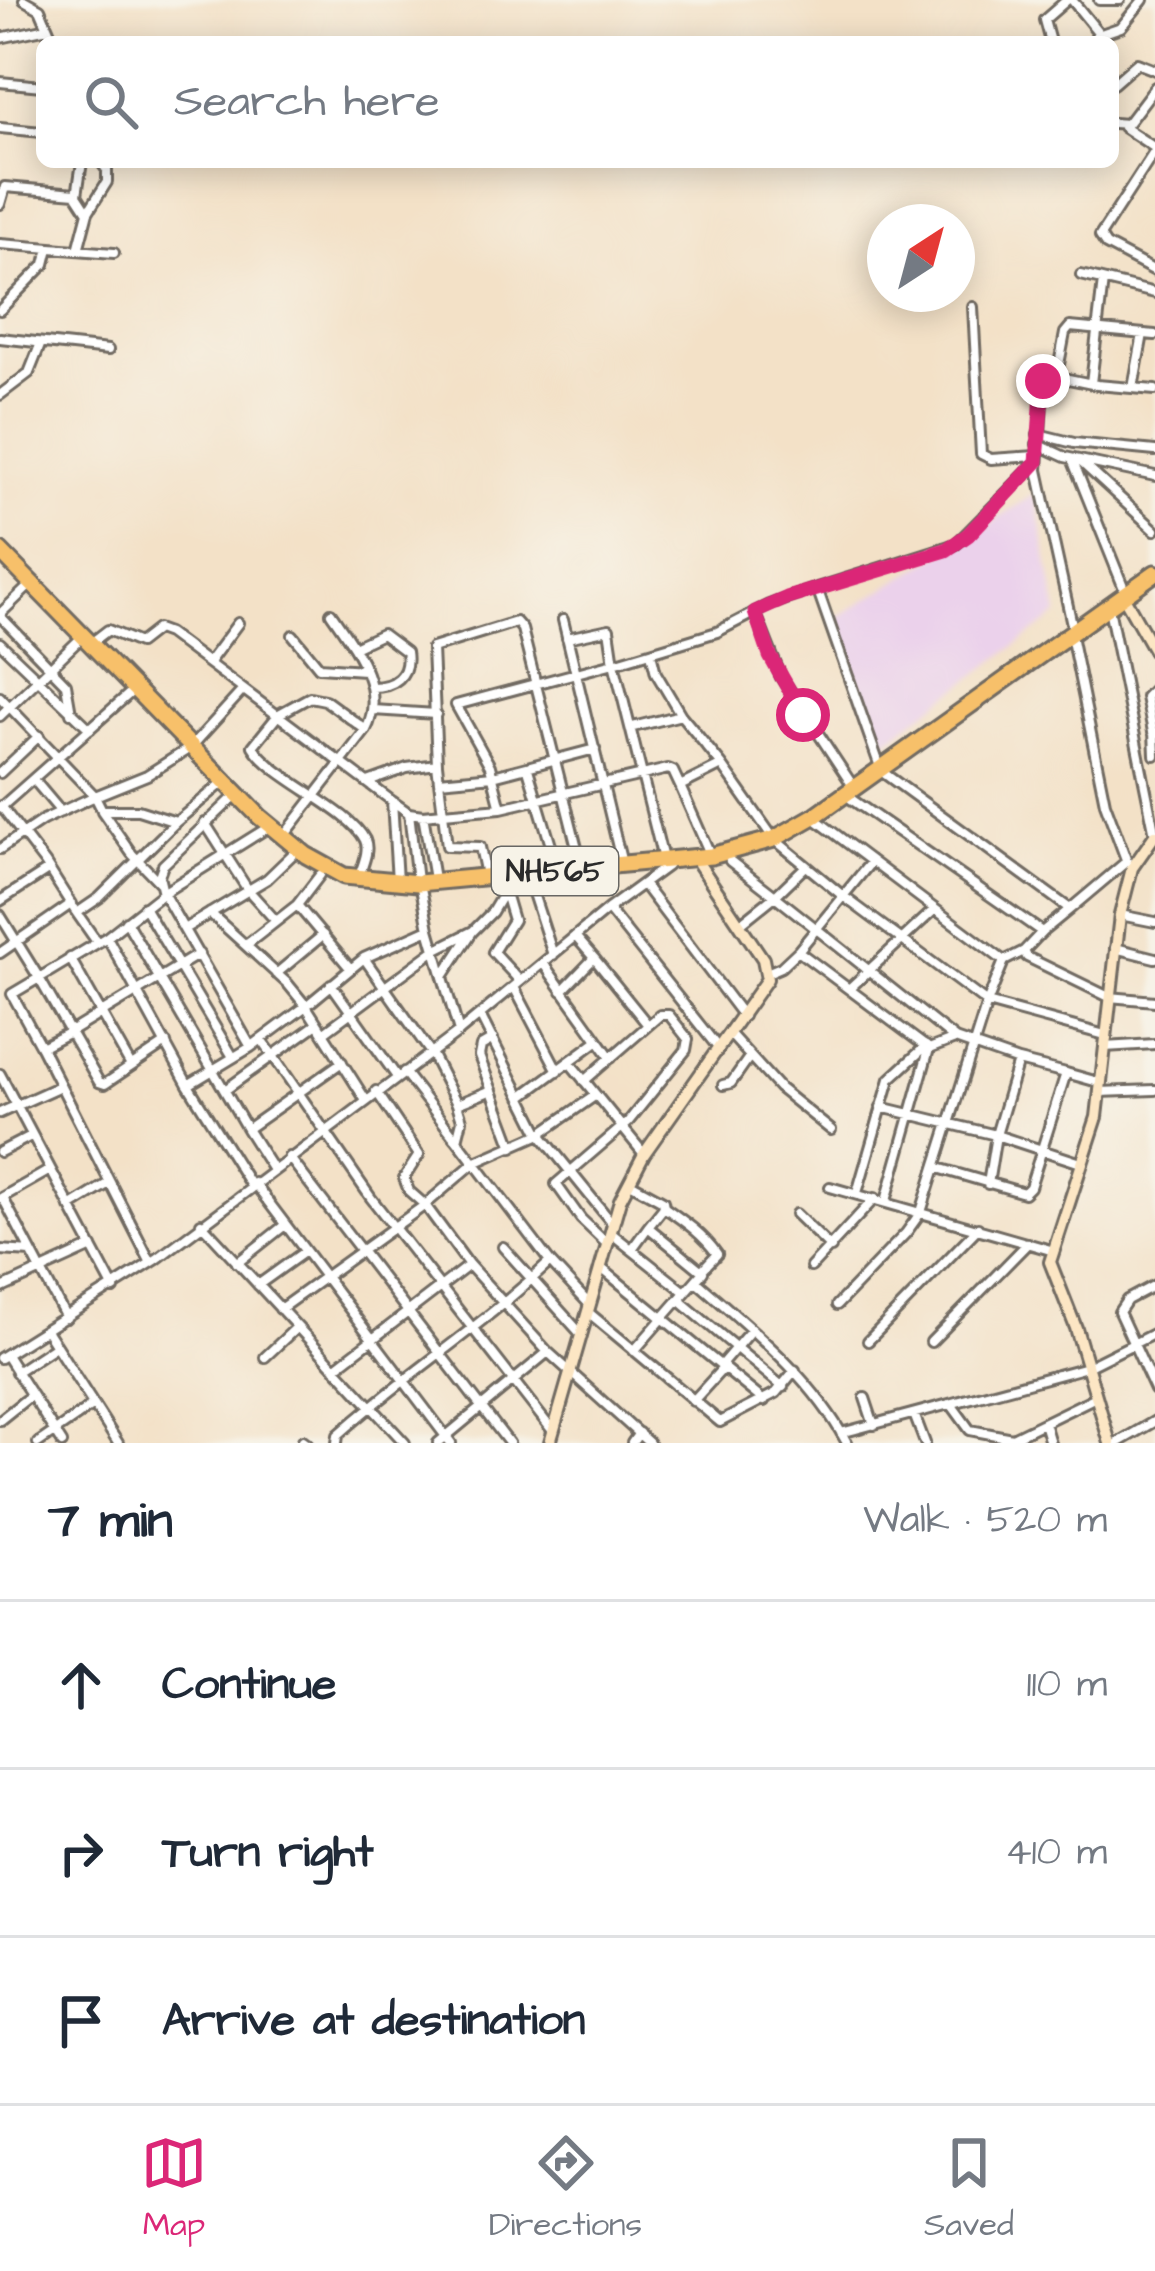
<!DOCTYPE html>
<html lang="en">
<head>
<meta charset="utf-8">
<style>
  :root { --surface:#fff; --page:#f2f2f3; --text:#1f2937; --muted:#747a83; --line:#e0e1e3; --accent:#db2777 }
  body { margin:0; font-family:"Architects Daughter",sans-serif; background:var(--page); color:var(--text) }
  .compass { position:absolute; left:867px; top:204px; width:108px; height:108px; border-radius:50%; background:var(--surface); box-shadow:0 6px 30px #0003; rotate:36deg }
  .stop { position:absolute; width:36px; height:36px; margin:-27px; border:9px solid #db2777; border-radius:50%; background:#fff }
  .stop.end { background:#db2777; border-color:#fff; box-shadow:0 3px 12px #0008 }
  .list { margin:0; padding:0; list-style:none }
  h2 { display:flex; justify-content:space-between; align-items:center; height:156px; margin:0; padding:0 48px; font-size:51px }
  h2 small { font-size:39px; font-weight:400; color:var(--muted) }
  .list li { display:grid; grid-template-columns:78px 1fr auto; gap:36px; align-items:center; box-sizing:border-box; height:168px; padding:0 48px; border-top:3px solid var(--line) }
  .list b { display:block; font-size:45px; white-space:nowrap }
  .list em { font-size:39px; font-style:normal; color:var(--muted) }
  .icon { flex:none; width:66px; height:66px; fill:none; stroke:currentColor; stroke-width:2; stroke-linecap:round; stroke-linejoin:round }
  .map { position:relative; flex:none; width:1155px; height:1443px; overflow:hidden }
  .search { position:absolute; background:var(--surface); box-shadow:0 6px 30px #0003; left:36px; right:36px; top:36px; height:132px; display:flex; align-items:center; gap:30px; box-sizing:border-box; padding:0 42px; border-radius:18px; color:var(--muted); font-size:45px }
  .sheet { height:660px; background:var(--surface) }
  nav { display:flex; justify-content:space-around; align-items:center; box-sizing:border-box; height:168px; border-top:3px solid var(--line); background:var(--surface); font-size:33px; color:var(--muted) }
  nav a { display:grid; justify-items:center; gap:6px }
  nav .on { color:var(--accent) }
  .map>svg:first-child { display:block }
</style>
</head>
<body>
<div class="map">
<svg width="1155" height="1443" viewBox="0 0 1155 1443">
  <rect width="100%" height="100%" fill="#f7f3e8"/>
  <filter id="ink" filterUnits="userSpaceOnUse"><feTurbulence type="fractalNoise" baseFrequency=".00833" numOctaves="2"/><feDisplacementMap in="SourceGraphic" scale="24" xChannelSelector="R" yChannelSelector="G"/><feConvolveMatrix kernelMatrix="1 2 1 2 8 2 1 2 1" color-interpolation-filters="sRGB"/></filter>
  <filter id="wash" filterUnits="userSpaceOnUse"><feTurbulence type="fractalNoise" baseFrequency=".004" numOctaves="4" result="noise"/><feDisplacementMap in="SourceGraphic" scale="48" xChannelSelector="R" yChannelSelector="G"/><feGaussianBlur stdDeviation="2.7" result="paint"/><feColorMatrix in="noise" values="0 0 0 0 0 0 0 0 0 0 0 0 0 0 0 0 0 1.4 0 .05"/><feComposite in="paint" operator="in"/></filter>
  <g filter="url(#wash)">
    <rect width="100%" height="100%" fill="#f3e1c7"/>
    <path fill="#ebd1eb" d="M1035,493L1058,615L880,745L836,618L986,527Z"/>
  </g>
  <g filter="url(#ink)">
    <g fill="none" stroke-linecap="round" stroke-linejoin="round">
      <g stroke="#716b62" stroke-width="14">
        <path id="street" d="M24,0L40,9L54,42
          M1072,0L1098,32L1093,42
          M1099,0H1120
          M1098,35L1121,27L1143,0
          M0,38L48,28
          M1050,42L1044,20L1067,0
          M0,82L42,86
          M1113,84L1137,63L1155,70
          M1113,123L1127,124L1155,87
          M1123,127L1155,148
          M0,128L42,132
          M1155,151L1100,236L1106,245L1155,271
          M82,162L77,195L88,212
          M0,204L5,187L76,193
          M0,244L114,253
          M78,250L88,212L107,182V170L101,162
          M1081,275L1155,293
          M973,307L981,454L991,459L1036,456
          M0,310L45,264L49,248
          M0,338L108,350
          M1057,375L1065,333L1070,327L1155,335
          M1091,383L1103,281
          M1133,388L1143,334
          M0,395L29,373L41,343
          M1038,434L1074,443L1155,451
          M1037,444L1065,457L1155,476
          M1072,459L1125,591
          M1081,462L1155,530
          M817,588L956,544L1037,462
          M755,612L781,677L853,786
          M1110,613L1155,835
          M0,614L27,588
          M0,616L66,684L71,713
          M563,620L622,864
          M1073,629L1038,470L1043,381L1049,375L1097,385L1155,390
          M293,635L319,667L365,670
          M567,638L609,629L614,663L456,705L490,766L501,808L668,769L673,771L680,786
          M1072,640L1105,803L1127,862
          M0,643L90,729
          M91,643L108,630L139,643L157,629L168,633L392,801L409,813L423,815L434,879
          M354,647L382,634L406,652C410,676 394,687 372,687
          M651,653L656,673L681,715
          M209,662L238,623
          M0,697L95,796L43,820L0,849
          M373,710L436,714
          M0,716L78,641
          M633,727L681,715L722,765L774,839L843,896L987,1003L1004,961L818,821
          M1154,731L1155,755
          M1153,732L1146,697L1155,688
          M192,746L243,690
          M185,751L147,775L95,796L102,810H138L176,822L219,786
          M437,764L432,648L516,622L522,629L582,868
          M528,769L558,869
          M0,773L39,736
          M885,774L1070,909L1127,861
          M34,780L61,812
          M368,782L407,768L437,764L439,781
          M851,799L1042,932L1024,951L1027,957L1109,997L1155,1001
          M392,801L397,881
          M0,808L129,694
          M501,808L443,813L439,781L493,776L595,749
          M102,811L132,854L160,883
          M409,813L417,881
          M423,815L443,813L447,846L480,847L486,875
          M205,823L248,890L276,921
          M284,836L366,730C387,688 354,647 331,613
          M710,854L680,786L722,765
          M663,859L614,663L717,632L769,605L817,588L880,767
          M730,861L775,896L740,924
          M871,862L798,951L929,1049L886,1201
          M806,866L775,896L955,1039L1018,1061L1066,1073
          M359,877C362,866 370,851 365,840C349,808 271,778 253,746L279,714L310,697L325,700L366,730
          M529,881L553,955
          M643,884L743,1016
          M421,888L429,929L459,1032
          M505,893L513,920L493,952L520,981
          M0,901L48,870
          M297,905L350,968
          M144,907L233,1057
          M74,909L97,942
          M608,909L719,1049
          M77,913L99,898L176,822
          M210,913L288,984L306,1006L364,958
          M0,915L39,978L12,994L41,1047
          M1120,915L1155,922
          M126,921L247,1129
          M184,929L267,879L293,854
          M429,929L364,958L431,1053L457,1104L492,1090
          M1042,932L1070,909
          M107,937L188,1085L251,1186
          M246,945L297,905L320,875
          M1115,948L1155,958
          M0,953L71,904L45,863L1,806
          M199,954L70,1032L39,978L107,937L163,893L159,876L163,865L232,799
          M70,958L131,1066
          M594,958L648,1025
          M1004,961L1024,951
          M543,963L611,1058
          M767,973L781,967L798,951
          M276,974L323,935
          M444,975L472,932
          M331,984L397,1077
          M514,987L558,1071
          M851,987L935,909
          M562,991L594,958L575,936
          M480,1015L540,1134L612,1223
          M323,1033L435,950L473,931L492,912L510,882
          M730,1034L779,1088L831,1130
          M493,1039L481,1046L479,1056L513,1147
          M262,1040L371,1198L552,1430
          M251,1047L163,893L264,830
          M1104,1047L1155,1044
          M929,1049L955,1039
          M570,1063L644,1154
          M404,1072L456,1139
          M0,1074L114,1289
          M584,1081L660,1015H669L688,1039L686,1050L628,1122L556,1184L581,1219L606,1243
          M188,1085L251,1047L306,1006L365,1099
          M723,1085L731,1083L750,1056
          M225,1090L317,1024
          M376,1091L419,1155L404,1178L409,1191L425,1205L469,1265L548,1352L649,1443
          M1099,1092L1155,1090
          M521,1097L597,1041
          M457,1104L462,1120L457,1140L550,1262L590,1305
          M881,1107L996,1135L1081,1163
          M0,1113L60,1086
          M0,1152L31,1136
          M289,1157L509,1443
          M938,1168L1024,1193L1030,1187L1066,1073L1098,1082
          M273,1170L247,1129L342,1062
          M254,1183L451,1443
          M630,1183L663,1201L664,1207L648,1227
          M988,1184L996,1135L1018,1061
          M830,1187L1054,1251
          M857,1193L890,1079L926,1046
          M1,1198L50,1170
          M3,1198L66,1318
          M70,1207L109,1183
          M664,1207C684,1221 703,1234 717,1254L702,1270
          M796,1214L831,1248
          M201,1223L405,1443
          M611,1233L685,1292
          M503,1247L581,1334
          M632,1249L648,1227L703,1272L634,1351
          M0,1250L31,1252
          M151,1263L41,1047L70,1032L99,1082L105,1084L166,1043
          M237,1263L285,1225
          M600,1267L764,1401
          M811,1267L875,1198
          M696,1281C752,1330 811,1376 847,1443
          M258,1285L304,1252
          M1155,1285L1127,1300L1119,1312L1155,1390
          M0,1289L92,1247
          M679,1300L783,1387
          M837,1305L906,1233L921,1212L987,1003L1105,1035
          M280,1309L425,1205L474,1163L540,1134L596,1095
          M588,1312L720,1422L776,1393L795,1370
          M46,1330L118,1443
          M868,1341L978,1228
          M931,1342L1028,1243
          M6,1355L62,1443
          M265,1357L297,1327
          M0,1358L157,1259L459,1032L608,909L667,866
          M721,1365L751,1330
          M335,1368L469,1265
          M16,1372L54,1347
          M865,1398L874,1425
          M693,1401L724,1367
          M951,1404L970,1430L1012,1438
          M914,1414L925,1443
          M0,1420L30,1396
          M1044,1423L1050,1443
          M841,1433L1087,1367L1155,1333
          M303,1440L307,1443
          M38,1443L93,1405
          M337,1443L338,1435C406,1374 484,1325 550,1262
          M438,1443L548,1352
          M632,1443L639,1433
          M1002,1443L1096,1397
          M1117,1443L1155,1421"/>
      </g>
      <g stroke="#716b62" stroke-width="16">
        <path id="secondary" d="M1126,601L1155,652
          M550,1443L620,1200L644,1154L767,979L763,959L699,864
          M1110,1443L1076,1328L1050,1262L1097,1117L1120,915L1132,868L1155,835"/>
      </g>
      <g stroke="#716b62" stroke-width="21">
        <path id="highway" d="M0,551L260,817L306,855L344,876L418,883L711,856L774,839L816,815L1155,573"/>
      </g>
      <use href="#street" stroke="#fff" stroke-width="8"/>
      <use href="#secondary" stroke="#fce6c4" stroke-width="10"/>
      <use href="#highway" stroke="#f7c06b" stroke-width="15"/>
    </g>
  </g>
  <g fill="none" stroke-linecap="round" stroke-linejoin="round" filter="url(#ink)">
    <path stroke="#db2777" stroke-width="15" d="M803,715L770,656L755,612L787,598L946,550L968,535L1037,462L1043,381"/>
  </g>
  <g text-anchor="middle" stroke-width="10" stroke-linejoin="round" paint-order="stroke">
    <rect fill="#f7f3e8" stroke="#686764" stroke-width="3" x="492" y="847" width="126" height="48" rx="9"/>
    <g font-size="30" font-weight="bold" fill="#2b2b2b">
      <text x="555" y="881">NH565</text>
    </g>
  </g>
</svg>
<svg class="compass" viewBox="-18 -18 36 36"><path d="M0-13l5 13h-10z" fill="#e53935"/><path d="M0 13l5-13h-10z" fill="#747a83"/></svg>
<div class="stop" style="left:803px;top:715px"></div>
<div class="stop end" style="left:1043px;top:381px"></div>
<div class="search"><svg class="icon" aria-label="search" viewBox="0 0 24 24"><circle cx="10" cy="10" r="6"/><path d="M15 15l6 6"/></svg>Search here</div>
</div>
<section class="sheet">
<h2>7 min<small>Walk · 520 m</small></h2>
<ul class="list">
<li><svg class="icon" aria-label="ahead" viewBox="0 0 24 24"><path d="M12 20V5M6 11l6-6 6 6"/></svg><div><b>Continue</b></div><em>110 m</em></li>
<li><svg class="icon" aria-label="right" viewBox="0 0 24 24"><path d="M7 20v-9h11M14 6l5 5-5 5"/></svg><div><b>Turn right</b></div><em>410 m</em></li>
<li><svg class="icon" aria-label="arrive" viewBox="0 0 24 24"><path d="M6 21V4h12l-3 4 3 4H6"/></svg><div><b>Arrive at destination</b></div></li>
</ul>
</section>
<nav>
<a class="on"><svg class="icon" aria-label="map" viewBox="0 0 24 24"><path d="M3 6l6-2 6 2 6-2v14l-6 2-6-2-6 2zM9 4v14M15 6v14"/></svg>Map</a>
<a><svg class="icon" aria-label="directions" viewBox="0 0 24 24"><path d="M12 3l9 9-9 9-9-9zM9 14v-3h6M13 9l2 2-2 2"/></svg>Directions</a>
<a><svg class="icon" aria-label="saved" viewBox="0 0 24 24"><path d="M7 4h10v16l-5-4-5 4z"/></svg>Saved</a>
</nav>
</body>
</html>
